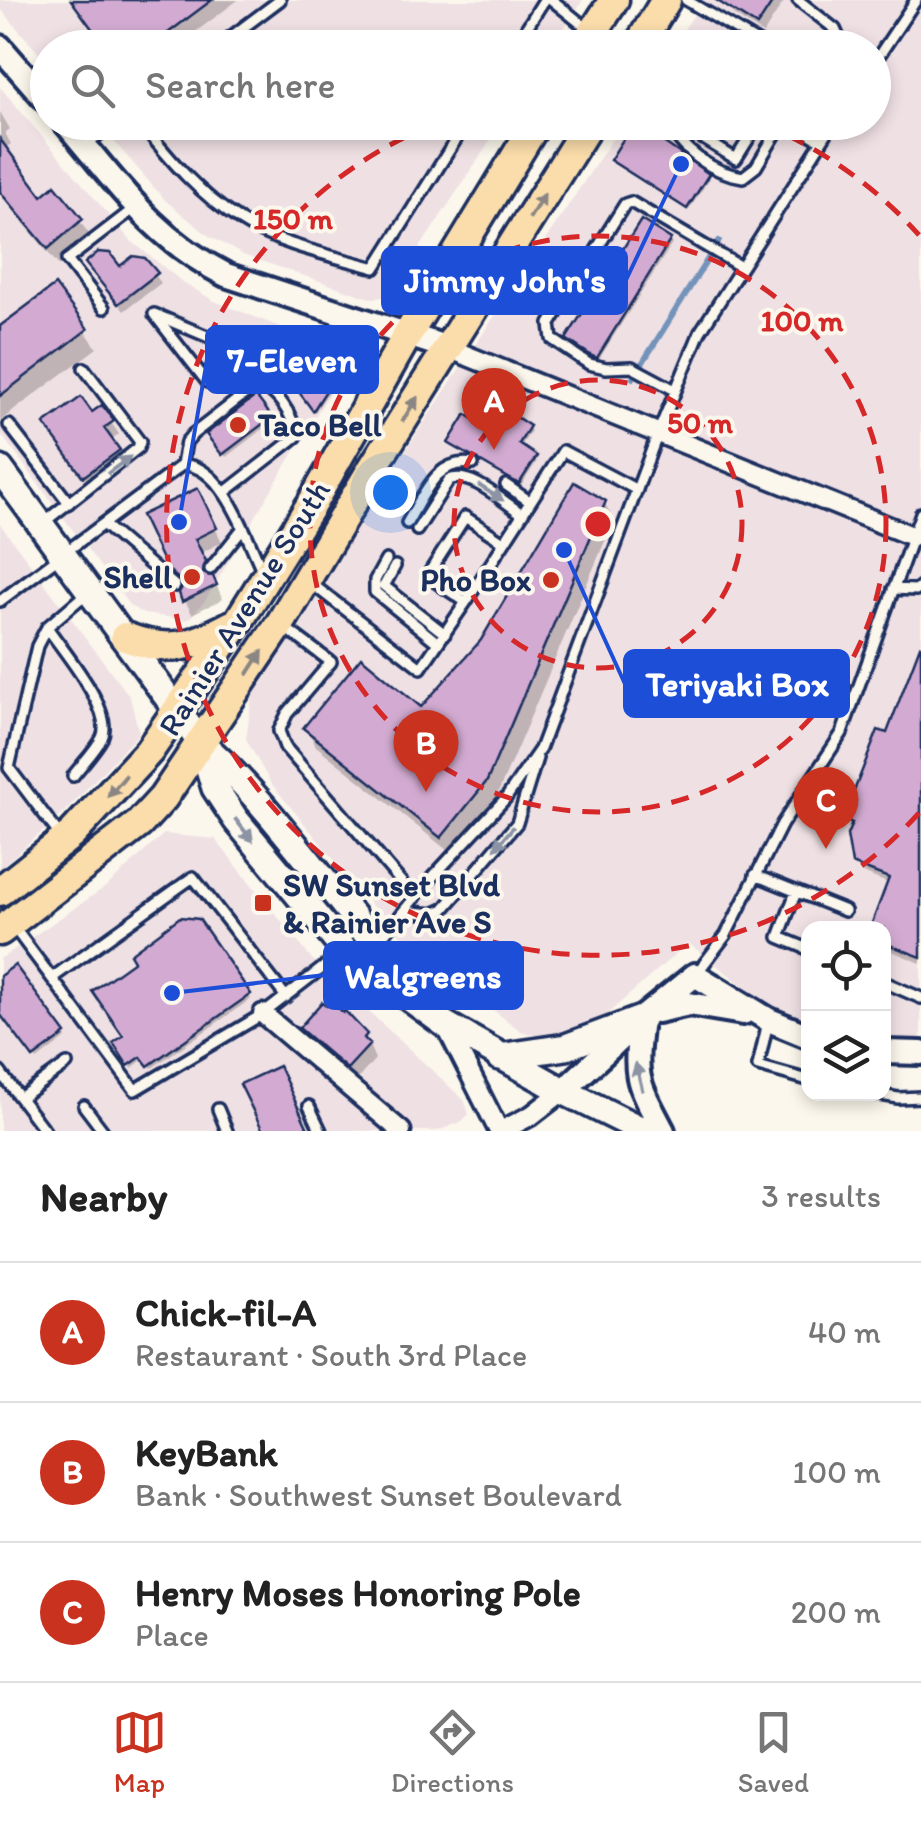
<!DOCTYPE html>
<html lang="en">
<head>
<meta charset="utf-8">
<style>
  :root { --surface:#fff; --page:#f6f6f6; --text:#222; --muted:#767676; --line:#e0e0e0; --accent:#c8321e }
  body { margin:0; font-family:Itim,sans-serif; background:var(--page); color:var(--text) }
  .controls { position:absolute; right:30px; bottom:30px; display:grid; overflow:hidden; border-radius:20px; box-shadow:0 5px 15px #0003 }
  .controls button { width:90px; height:90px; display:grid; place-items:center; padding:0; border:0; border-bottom:2px solid var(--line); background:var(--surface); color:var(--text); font:50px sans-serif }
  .you { position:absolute; left:390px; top:492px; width:35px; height:35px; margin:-25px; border:8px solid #fff; border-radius:50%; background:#1a73e8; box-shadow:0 0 0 15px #1a73e833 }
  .badge { display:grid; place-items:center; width:65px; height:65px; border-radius:50%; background:var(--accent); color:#fff; font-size:32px; font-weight:700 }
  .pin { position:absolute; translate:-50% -82px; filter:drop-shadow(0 2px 5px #0008) }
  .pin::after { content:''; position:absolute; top:52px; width:35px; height:30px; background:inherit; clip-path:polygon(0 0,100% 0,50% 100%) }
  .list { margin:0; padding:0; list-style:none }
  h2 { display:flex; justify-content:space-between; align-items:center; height:130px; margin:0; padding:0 40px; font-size:42px }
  h2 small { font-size:32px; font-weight:400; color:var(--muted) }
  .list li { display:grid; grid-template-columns:65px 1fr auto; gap:30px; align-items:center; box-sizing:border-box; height:140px; padding:0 40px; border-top:2px solid var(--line) }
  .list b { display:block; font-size:38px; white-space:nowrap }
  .list p { margin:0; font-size:32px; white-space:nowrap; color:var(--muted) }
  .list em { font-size:32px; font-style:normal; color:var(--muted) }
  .icon { flex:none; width:55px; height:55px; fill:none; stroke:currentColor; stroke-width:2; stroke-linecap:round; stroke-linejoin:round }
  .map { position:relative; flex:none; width:921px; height:1131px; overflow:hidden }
  .search { position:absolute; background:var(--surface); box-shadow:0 5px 15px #0003; left:30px; right:30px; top:30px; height:110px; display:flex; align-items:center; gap:25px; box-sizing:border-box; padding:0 35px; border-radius:55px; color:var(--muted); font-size:38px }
  .sheet { height:550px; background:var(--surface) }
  nav { display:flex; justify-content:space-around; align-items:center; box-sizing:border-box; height:140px; border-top:2px solid var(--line); background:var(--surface); font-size:28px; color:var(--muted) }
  nav a { display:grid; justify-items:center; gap:5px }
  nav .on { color:var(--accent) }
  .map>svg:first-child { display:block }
</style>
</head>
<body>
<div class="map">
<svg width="921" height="1131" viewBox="0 0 921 1131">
  <rect width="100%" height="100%" fill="#fbf7ec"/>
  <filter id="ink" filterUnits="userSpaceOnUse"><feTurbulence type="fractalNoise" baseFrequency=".01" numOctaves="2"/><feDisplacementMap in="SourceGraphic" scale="20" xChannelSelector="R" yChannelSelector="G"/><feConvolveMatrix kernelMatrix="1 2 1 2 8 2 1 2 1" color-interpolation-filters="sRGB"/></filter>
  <g filter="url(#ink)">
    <path fill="#efe0e4" d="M0,0H583L551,47L48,48L47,63L0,8Z
      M704,0H921V1042L884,1041V928H808V1029L798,1028L688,943L588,1031L566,1038H543L521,1031L445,974L383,919L270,782L246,739L255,677L623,123L874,122V48L672,47Z
      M0,87L130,240L181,281L214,301L341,351L345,359L346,365L205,601L188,620L144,614L130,606L0,433Z
      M98,123H502L390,293L385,297L370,298L243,255L209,236L166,201Z
      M0,524L130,697L139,733L63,814L0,868Z
      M164,834L215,839L311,958L464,1100L469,1114L461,1122L437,1131H0V959L107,886Z"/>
    <path fill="#0003" d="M72,0H238L174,48H107Z
      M726,0H785L763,34L733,15Z
      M0,112L10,129L5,133L11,144L4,149L42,199L55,188L92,238L59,266L0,194Z
      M662,143L709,179L689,210L613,160Z
      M670,241L672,244L599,359L571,342Z
      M144,260L161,283L124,311L93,272L120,270Z
      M55,288L97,348L0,421V329Z
      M333,354L338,377L315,412L288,373Z
      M255,399L272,422L226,457L209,435Z
      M101,408L119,434L110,440L125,463L92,488L54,437Z
      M529,427L531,431L520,448L537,461L521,486L451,443L485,429Z
      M604,502L614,520L496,798L452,854L316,746L306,728L421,711Z
      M204,505L222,542L201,553L223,599L192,614L181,593L183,587L169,567Z
      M921,650V963L884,948V928H873L890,884L860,872L855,863L852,829L846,819L888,736Z
      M198,921L251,999L152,1068L145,1058L132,1068L116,1044L126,1037Z
      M15,968L66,1038L37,1060L0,1011V979Z
      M302,1028L365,1036L375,1059L356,1081L310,1042Z"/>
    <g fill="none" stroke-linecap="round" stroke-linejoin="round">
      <path stroke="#7393ba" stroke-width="6" d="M633,378L719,241"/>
    </g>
    <path fill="#d3abd2" stroke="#1b2f5e" stroke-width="2.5" d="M71,0H212L148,48H106Z
      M716,0H774L757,26Z
      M634,122L660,134L662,141L709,174L687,209L610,160Z
      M0,139L42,196L55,185L83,219L48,249L0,192Z
      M641,220L671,239L597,358L592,356L566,339Z
      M98,252L110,253L120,266L133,256L145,258L158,273L118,304L85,263Z
      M55,285L88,329L0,396V326Z
      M302,334L332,348L338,372L313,411L285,373Z
      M256,396L272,417L222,455L206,434Z
      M81,397L92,412L102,405L114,421L104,428L120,450L83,477L44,424Z
      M498,405L530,426L519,444L537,456L519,484L448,443L466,414L484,426Z
      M574,482L606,501L487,781L441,838L303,728L361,657L421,707L481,640Z
      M198,488L217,528L195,539L206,561L203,573L213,576L217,585L182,602L179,593L182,582L166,568L141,515Z
      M920,646L921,647V957L884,943V928H870L889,878L852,864L847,835L852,823L843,819L878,730L887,733Z
      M180,917L199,919L251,994L148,1066L141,1057L128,1066L113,1043L123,1036L92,991L134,961L130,954Z
      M15,965L66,1034L33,1058L0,1014V976Z
      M322,1002L327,1006L331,1002L343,1013L345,1011L367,1034L364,1038L370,1044L347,1069L299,1028Z
      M279,1066L309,1131H263L240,1084Z"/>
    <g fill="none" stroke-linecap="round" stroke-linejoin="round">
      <g stroke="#1b2f5e" stroke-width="16">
        <path id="service" d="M552,0L589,30
          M686,0L767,48
          M798,0L835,29L839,38L833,48
          M216,48L280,0
          M514,48L544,0
          M874,63L916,0
          M140,122C170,160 200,195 241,221C278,245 334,256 375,268L467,122
          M669,122C680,150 713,173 743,177L756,167L783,122
          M676,122L736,159L759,122
          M789,122L822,141
          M86,144L116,122
          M518,248L574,285
          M104,308L67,260L136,207
          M154,314L221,342L207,382Z
          M675,390L632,367L606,368L589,364L552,339L550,324L625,204L631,202L741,267
          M9,425L69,503
          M182,465L186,442L193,434L255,386C275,385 296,419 296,437L224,493
          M506,485L529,501
          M43,523L138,448L140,442L84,368
          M407,523C424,495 436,458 473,464
          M104,525L175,586
          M417,530L449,480C471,471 502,501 521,513
          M502,541L465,517L427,576L466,602L563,451L637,490
          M386,560L375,580V592L438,643
          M395,566L384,586L445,634
          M210,569L242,529
          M308,581L421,668L466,602
          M893,589L916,590L921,586
          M0,601L182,465C224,463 248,542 264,574
          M47,627C63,651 115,711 102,738C95,751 82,764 73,776
          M284,627L331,662L287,714L279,731L285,747L415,898
          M62,838L9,768L37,646L47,627L89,591
          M755,875L845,911
          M796,892L779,937L808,949
          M404,911L433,914L444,909L517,823L537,758
          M13,926L135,1090L263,1014L343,952
          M378,942L426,884L506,798L540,749L658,433L700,332L834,122
          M697,973L726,935L782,824L842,733L921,513
          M52,978L193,877L286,997
          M884,982L921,998
          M768,1022L758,1066L808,1080
          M0,1072L45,1131
          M875,1094L898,1098L921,1097
          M20,1098L67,1064
          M84,1106L103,1131
          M309,1106L321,1131
          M218,1109L227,1131"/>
      </g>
      <g stroke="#1b2f5e" stroke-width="25">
        <path id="minor" d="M448,348L912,536
          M263,1014L401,1131
          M446,1026L499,1131
          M501,1131L532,1115L563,1091"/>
      </g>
      <g stroke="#1b2f5e" stroke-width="30">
        <path id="tertiary" d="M0,47L48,102
          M65,122C117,183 153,238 226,275L448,348
          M657,1011L689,1004L743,1013
          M641,1019C634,1078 635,1078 663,1131
          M884,1052L921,1053
          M563,1091L641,1019L695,975L769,1020L808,1036"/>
      </g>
      <g stroke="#1b2f5e" stroke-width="32">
        <path id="secondary" d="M0,469L201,743C239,775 270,814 301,852C339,899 377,944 409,996
          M201,743L215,788L236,820L345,951L446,1025L563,1091L644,1131
          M499,1057L566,1047L641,1019"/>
      </g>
      <g stroke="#1b2f5e" stroke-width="35">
        <path id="primary" d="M583,48L614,0
          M637,48L666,0
          M125,637C170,654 191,647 232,625
          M0,891L72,834L149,751L238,622L312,503L408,334L537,122
          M0,931L139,824L163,798L280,624L372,469L590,122"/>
      </g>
      <use href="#service" stroke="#fbf7ec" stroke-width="9"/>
      <use href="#minor" stroke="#fbf7ec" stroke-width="18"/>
      <use href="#tertiary" stroke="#fbf7ec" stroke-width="22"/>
      <use href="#secondary" stroke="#fbf7ec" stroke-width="25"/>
      <use href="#primary" stroke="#fbddab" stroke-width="28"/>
    </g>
    <defs><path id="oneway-solid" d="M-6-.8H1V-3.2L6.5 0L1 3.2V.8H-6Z" transform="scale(2.5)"/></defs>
    <g fill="#8b8684">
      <use href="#oneway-solid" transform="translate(537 206) rotate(-58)"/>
      <use href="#oneway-solid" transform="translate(410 409) rotate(-58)"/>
      <use href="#oneway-solid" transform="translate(255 663) rotate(-57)"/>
      <use href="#oneway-solid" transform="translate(117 786) rotate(131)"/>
    </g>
    <g fill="#8b93a5">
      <use href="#oneway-solid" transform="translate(119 465) rotate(-37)"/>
      <use href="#oneway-solid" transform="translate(491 493) rotate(32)"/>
      <use href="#oneway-solid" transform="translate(244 830) rotate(52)"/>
      <use href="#oneway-solid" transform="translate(504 838) rotate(130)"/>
      <use href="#oneway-solid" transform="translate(639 1077) rotate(-104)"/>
    </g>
  </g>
  <g fill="none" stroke="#d62828" stroke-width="5" stroke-dasharray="18 12">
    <circle cx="598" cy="524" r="144"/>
    <circle cx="598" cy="524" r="288"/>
    <path d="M919 813A432 432 0 1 1 436 123M760 123A432 432 0 0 1 919 235"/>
  </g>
  <g fill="#c8321e" stroke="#fbf7ec" stroke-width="4">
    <circle cx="238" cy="425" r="10"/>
    <circle cx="192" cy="577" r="10"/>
    <circle cx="551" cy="580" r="10"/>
    <rect x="253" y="893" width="20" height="20" rx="5"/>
  </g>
  <g text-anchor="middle" stroke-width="8" stroke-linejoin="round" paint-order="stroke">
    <g font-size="32" font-weight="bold" fill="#1b2f5e" stroke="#fbf7ec" text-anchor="start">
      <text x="258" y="436">Taco Bell</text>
      <text x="172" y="588" text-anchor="end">Shell</text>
      <text x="531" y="591" text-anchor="end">Pho Box</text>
      <text x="283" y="896">SW Sunset Blvd<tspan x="283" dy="37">&amp; Rainier Ave S</tspan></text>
    </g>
    <g font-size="32" fill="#1b2f5e" stroke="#fbf7ec">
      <text transform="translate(244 608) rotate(-58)" y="11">Rainier Avenue South</text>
    </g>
  </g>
  <circle cx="598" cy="524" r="15" fill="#d62828" stroke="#fbf7ec" stroke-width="5"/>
  <g font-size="30" text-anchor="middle" font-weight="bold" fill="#d62828" stroke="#fbf7ec" stroke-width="8" stroke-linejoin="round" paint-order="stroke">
    <text x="293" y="229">150 m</text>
    <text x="802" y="331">100 m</text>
    <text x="700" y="433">50 m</text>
  </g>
  <path fill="none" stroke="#1d4ed8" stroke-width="4" d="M681 164L626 280M179 522L207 360M564 550L625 684M172 993L325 975"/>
  <g fill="#1d4ed8" stroke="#fbf7ec" stroke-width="4">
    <circle cx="681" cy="164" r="10"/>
    <circle cx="179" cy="522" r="10"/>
    <circle cx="564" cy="550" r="10"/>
    <circle cx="172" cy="993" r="10"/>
  </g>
  <g fill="#1d4ed8" stroke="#1d4ed8" stroke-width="4">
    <rect x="383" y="248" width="243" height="65" rx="10"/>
    <rect x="207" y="327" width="170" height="65" rx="10"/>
    <rect x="625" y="651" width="223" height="65" rx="10"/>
    <rect x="325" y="943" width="197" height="65" rx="10"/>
  </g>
  <g font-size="35" text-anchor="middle" font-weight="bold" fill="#fff">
    <text x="505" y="292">Jimmy John's</text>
    <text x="292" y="372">7-Eleven</text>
    <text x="737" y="696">Teriyaki Box</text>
    <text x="423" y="988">Walgreens</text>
  </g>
</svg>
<div class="controls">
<button><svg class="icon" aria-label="locate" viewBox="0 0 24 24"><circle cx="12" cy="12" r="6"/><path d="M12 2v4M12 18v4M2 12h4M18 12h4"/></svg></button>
<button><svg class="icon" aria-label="layers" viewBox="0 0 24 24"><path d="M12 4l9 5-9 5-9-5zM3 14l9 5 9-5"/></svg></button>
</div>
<div class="you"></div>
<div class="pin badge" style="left:494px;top:450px">A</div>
<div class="pin badge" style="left:426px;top:792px">B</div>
<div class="pin badge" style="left:826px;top:849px">C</div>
<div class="search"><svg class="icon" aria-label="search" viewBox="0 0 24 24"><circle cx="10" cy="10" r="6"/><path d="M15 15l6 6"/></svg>Search here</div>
</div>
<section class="sheet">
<h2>Nearby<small>3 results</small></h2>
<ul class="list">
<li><span class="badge">A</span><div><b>Chick-fil-A</b><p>Restaurant · South 3rd Place</p></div><em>40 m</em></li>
<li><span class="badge">B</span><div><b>KeyBank</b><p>Bank · Southwest Sunset Boulevard</p></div><em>100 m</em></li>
<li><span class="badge">C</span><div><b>Henry Moses Honoring Pole</b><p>Place</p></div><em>200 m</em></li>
</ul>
</section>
<nav>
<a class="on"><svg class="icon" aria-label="map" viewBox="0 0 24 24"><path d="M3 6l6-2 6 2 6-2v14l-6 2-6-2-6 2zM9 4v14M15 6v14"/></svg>Map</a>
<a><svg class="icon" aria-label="directions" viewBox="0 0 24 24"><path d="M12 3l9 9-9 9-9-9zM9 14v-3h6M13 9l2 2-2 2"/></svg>Directions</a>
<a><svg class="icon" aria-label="saved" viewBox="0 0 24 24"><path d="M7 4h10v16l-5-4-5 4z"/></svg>Saved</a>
</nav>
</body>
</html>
